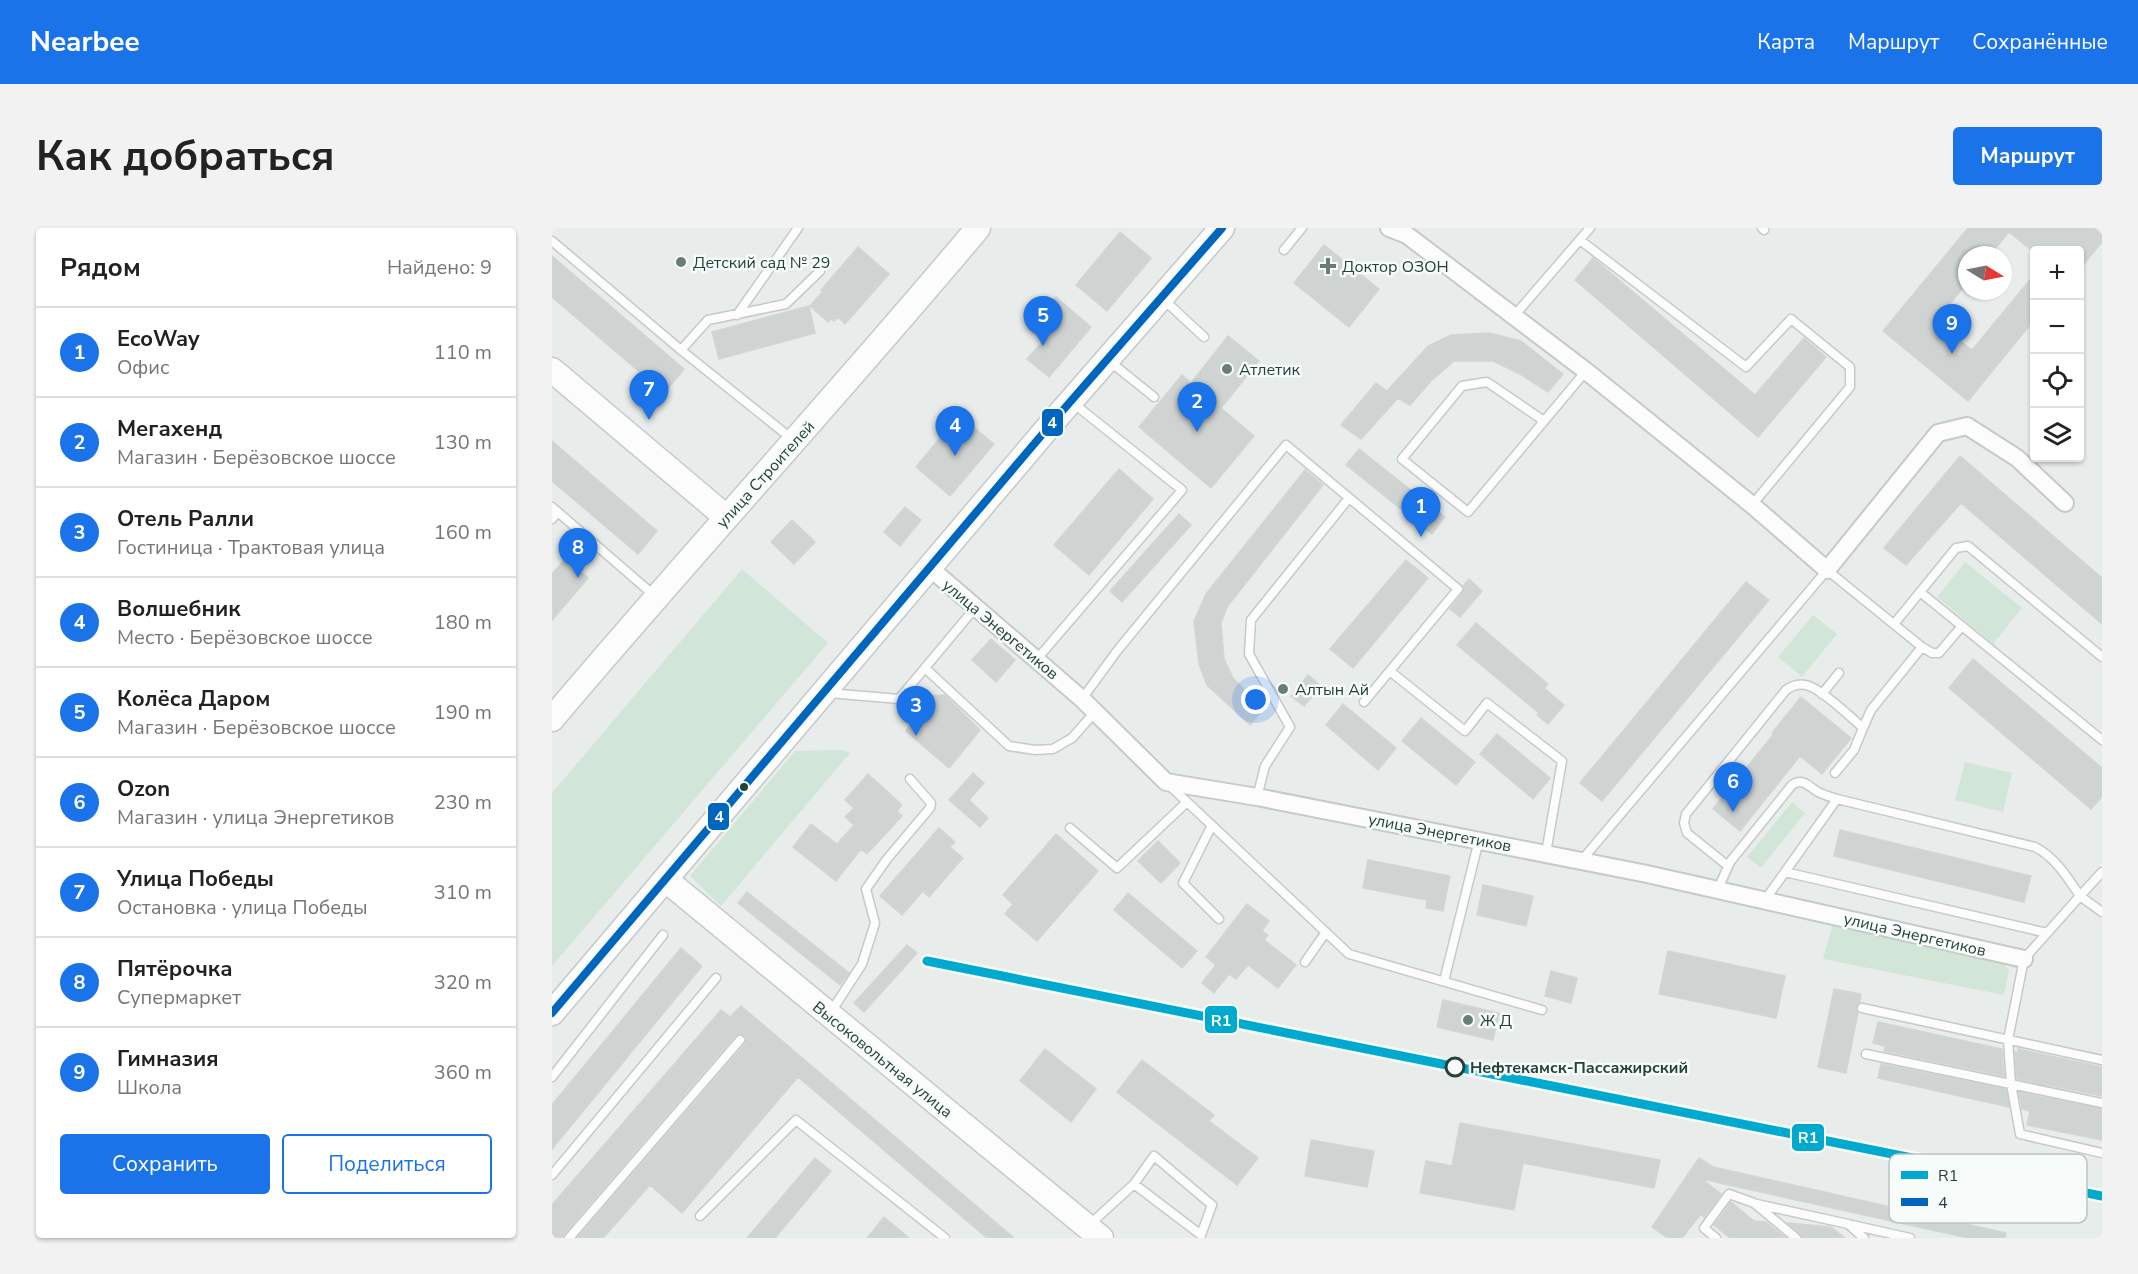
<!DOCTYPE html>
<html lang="ru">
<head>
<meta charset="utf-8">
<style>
  :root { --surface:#fff; --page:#f2f2f2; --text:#222; --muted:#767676; --line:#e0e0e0; --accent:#1a73e8 }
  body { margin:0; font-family:"Nunito Sans",sans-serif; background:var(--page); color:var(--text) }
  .controls { position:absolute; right:18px; top:18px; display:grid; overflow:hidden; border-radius:6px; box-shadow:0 2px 4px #0004 }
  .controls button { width:54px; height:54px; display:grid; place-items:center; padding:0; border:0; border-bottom:2px solid var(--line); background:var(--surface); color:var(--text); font:30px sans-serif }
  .compass { position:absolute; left:1406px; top:18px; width:54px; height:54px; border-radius:50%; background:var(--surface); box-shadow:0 2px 4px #0004; rotate:100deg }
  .you { position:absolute; left:704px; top:472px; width:21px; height:21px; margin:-15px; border:4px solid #fff; border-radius:50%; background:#1a73e8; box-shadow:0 0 0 9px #1a73e833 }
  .badge { display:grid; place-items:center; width:39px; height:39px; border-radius:50%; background:var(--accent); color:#fff; font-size:20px; font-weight:700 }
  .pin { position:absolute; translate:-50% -50px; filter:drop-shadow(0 2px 3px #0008) }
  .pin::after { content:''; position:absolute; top:32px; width:21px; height:18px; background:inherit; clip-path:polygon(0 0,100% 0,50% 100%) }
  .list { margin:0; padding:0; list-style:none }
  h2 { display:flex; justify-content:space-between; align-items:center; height:78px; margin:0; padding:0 24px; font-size:26px }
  h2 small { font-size:20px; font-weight:400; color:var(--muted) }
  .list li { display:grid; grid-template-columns:39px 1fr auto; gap:18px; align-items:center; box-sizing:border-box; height:90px; padding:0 24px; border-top:2px solid var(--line) }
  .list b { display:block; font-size:22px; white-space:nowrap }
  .list p { margin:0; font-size:20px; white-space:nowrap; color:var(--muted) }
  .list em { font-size:20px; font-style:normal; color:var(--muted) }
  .actions { display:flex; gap:12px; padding:18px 24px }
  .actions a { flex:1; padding:14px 0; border:2px solid var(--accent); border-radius:6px; text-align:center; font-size:21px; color:var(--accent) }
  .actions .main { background:var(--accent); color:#fff }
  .icon { flex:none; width:33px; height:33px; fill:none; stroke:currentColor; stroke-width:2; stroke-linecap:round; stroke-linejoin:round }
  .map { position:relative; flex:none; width:1550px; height:1010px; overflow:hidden; border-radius:6px }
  header { display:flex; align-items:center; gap:36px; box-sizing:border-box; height:84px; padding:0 30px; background:var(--accent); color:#fff }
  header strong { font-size:28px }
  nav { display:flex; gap:33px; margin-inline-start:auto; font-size:21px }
  .intro { display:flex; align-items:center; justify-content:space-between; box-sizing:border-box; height:144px; padding:0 36px }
  h1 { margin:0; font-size:42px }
  .button { padding:15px 27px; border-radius:6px; background:var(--accent); color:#fff; font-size:21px; font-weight:700 }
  main { display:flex; gap:36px; padding:0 36px }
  aside { flex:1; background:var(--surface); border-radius:6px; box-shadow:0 2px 4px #0004 }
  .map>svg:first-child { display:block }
</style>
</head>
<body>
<header>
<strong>Nearbee</strong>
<nav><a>Карта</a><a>Маршрут</a><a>Сохранённые</a></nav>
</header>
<div class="intro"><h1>Как добраться</h1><a class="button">Маршрут</a></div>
<main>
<aside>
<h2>Рядом<small>Найдено: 9</small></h2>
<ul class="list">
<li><span class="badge">1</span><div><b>EcoWay</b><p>Офис</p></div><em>110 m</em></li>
<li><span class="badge">2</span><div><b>Мегахенд</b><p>Магазин · Берёзовское шоссе</p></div><em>130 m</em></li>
<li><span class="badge">3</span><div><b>Отель Ралли</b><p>Гостиница · Трактовая улица</p></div><em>160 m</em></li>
<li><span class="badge">4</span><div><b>Волшебник</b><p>Место · Берёзовское шоссе</p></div><em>180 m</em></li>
<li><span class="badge">5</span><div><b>Колёса Даром</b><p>Магазин · Берёзовское шоссе</p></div><em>190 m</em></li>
<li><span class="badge">6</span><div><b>Ozon</b><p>Магазин · улица Энергетиков</p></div><em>230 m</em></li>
<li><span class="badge">7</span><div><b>Улица Победы</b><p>Остановка · улица Победы</p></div><em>310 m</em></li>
<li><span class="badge">8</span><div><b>Пятёрочка</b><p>Супермаркет</p></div><em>320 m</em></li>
<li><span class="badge">9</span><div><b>Гимназия</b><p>Школа</p></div><em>360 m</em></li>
</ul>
<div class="actions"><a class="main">Сохранить</a><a>Поделиться</a></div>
</aside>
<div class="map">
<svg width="1550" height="1010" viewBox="0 0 1550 1010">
  <rect width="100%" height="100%" fill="#e8edeb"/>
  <path fill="#d1e6d8" d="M1413,334L1470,380L1441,416L1385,369Z
    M190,341L276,415L0,738V565Z
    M1261,387L1285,406L1250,449L1226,429Z
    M291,522L298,525L169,678L138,648L243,523Z
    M1413,534L1460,545L1451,584L1403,572Z
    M1240,574L1253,585L1209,640L1195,629Z
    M1281,696L1444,728L1457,742L1452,767L1271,731Z"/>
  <path fill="#cfd4d2" stroke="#d1d6d4" stroke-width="1.5" d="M1416,0H1542L1550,7V14L1527,42V22H1479L1457,4L1438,27H1415V55L1384,93L1420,122L1482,47V92L1416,173L1331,103Z
    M568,4L599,30L555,83L524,57Z
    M772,17L827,61L797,99L742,55Z
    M306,19L337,46L293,96L286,89L282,93L279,91L276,94L258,78L271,63L269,62Z
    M0,28L132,141L112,165L0,69Z
    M1041,30L1203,167L1252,110L1274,129L1206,209L1023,52Z
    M504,69L539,99L497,149L475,131L491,113L477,101Z
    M257,78L263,105L167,131L160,104Z
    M937,105L969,113L1011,146L996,164L968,146L941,133H902L879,153L858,177L846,170L809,211L789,197L824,155L835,163L876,118L899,107Z
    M676,108L707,133L669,180L702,208L659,260L587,199L630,147L639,155Z
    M407,187L442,216L398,268L364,239Z
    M0,213L105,303L86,326L0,253Z
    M807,221L893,289L880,306L794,237Z
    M1408,228L1550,350V396L1409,275L1354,337L1332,320Z
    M567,241L601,271L537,347L502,317Z
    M753,242L771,257L675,379L669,395L672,431L681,450L694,463L715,477L698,497L655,457L647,436L642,393L654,366Z
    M353,279L369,292L348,318L332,304Z
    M627,286L639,297L570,374L558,363Z
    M240,292L263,314L242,336L219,314Z
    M14,330L36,350L0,392V346Z
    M854,332L876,350L801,440L778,421Z
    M917,351L930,363L908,389L898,381L911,365V358Z
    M1194,354L1217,372L1050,573L1028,555Z
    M924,395L996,456L992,460L1012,477L996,496L985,487L987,485L905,417Z
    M439,411L463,432L444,454L420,432Z
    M1421,431L1550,540V569L1539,581L1397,460Z
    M756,447L769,458L752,478L739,468Z
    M393,467L428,502L397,540L354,503L359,495V469Z
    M1249,469L1299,510L1270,546L1248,528L1188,603L1161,581L1221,507L1220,505Z
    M791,476L844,520L826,542L774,497Z
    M869,490L923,534L904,557L850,513Z
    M945,506L998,550L981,571L928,526Z
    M421,545L432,555L417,572L436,590L428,599L397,572Z
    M316,546L350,577L345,583L350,588L315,626L309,621L284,653L241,619L259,596L285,616L302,597L293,589L302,580L293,572Z
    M387,600L403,614L398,619L411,630L377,669L371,663L350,687L328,668Z
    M1288,602L1479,648L1472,674L1282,628Z
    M504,606L546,643L485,713L453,686L461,676L451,667Z
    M606,613L628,635L609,655L586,633Z
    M816,632L898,648L891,683L874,680L875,672L811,660Z
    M931,657L981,668L974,698L925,687Z
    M195,664L297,745L288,757L186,675Z
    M576,665L645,723L630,740L562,682Z
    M695,676L717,693L710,703L716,707L712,712L744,737L726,760L696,737L684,751L677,746L662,765L650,755L664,737L654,729Z
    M355,717L365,725L312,784L302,775Z
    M129,720L150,738L0,921V877Z
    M1116,723L1233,748L1224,790L1107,766Z
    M999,743L1025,750L1019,775L993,768Z
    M1282,761L1309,766L1308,774L1304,779L1306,785L1294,845L1266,839Z
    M891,772L947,785L941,812L885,799Z
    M189,778L462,1010H435L246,849L130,985L98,957L51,1010H25L193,816L194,809L189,806L183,808L12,1006L11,1010H0V977L169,782L178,789Z
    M1326,794L1450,821L1452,848L1332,823L1333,818L1321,815Z
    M493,821L544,861L519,894L468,853Z
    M1466,821L1550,839V868L1465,851L1463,824H1466Z
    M590,832L662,887L657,893L706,930L685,957L565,864Z
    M1329,836L1454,861L1457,879L1326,850Z
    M1467,864L1550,881V912L1475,897L1478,883L1470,881Z
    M908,895L1108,932L1102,960L971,935L962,982L868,965L874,933L900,938Z
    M759,912L822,923L815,959L753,948Z
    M263,930L279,943L223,1010H195Z
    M1147,930L1161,939L1454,1005L1453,1010H1416L1150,951L1169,966L1152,989L1149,986L1130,1010H1116L1100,999Z
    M1179,974L1202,993L1214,994L1234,1010H1178L1162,997Z
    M332,989L357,1010H315Z
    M1236,995L1279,999L1293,1010H1250L1248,1005Z"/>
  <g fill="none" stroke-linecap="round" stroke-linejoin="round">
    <g stroke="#c5cac8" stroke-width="11">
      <path id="lane" d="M1210,0L1212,2
        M1028,12L1194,139L1239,91L1298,139V159L1200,277
        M0,13L129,122L156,92L234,76L268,43
        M732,22L750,0
        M610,70L652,109
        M185,87L246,0
        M962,88L1038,0
        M129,122L240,211
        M556,132L602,169
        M992,193L935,154L910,158L850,231L916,284L1034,143
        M0,279L104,369
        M0,291L6,284
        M1368,364L1550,512
        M1342,396L1404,320L1416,318L1550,429
        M1370,419L1380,425H1387L1410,398
        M485,431L630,262L521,175
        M373,440L457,518L483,522L501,521L520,510L543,484
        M839,444L913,503L935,475L1010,533L994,625
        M277,465L347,471L423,380
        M1270,466L1287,445
        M530,471L565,423L734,217L906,361L812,474
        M618,558L797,726L990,782
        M705,569L713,538L738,499L697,426L699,392L797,270
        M660,597L631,655L667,691
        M518,600L565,640L635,574
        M1029,633L1275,342L1370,419L1319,482L1311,500
        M1176,638L1135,605L1132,595L1134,586L1234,462C1241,457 1249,455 1257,458C1270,462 1300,490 1311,500L1302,522L1283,545
        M1233,644L1495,705
        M1166,661L1178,634L1240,557C1251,549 1257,559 1266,564C1272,567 1279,569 1285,571
        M1213,672L1285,571L1483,619C1504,630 1515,649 1528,668L1550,644
        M1550,684L1528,668L1472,731L1456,812L1459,856L1468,906L1550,925
        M753,734L774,704
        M892,753L927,612
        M1310,780L1550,832
        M279,784L310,736L323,695L314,661L335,631L378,580L379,575L358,551
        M1314,826L1550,875
        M0,849L111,707
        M0,947L164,750
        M1205,976L1296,996L1312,1010
        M148,988L244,892L393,1010
        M1300,997L1358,1010
        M536,998L582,956L602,928L660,977L649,1007L582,956
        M17,1010L188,812
        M1164,1010L1152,1000L1177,966L1202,975L1244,1010"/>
    </g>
    <g stroke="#c5cac8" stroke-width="20">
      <path id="street" d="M837,0L855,7L1034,143L1200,277L1275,342L1386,205L1415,198L1465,230L1513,275
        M378,340L530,471L614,554L705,569L1095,646L1472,731"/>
    </g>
    <g stroke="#c3cbc8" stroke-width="27">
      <path id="secondary" d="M0,142L174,289
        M0,491C140,325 287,166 426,0
        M114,652L549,1010
        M0,785L505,189L670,0"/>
    </g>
    <use href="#lane" stroke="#fcfcfc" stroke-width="8"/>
    <use href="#street" stroke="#fcfcfc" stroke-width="16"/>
    <use href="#secondary" stroke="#fcfcfc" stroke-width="24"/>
    <g stroke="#c9cdcc" stroke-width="7">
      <path id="rail" d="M375,733L902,839"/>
    </g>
    <use href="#rail" stroke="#f7fbf9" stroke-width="4.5" stroke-dasharray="14" stroke-linecap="butt"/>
    <g stroke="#f7fbf9" stroke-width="12">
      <path id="bus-1" d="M0,785L505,189L670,0"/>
    </g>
    <use href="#bus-1" stroke="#0065bd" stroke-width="8"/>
    <g stroke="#f7fbf9" stroke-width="14">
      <path id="rail-1" d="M375,733L1550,968"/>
    </g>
    <use href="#rail-1" stroke="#00a9ce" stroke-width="9"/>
  </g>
  <g fill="#697e78" stroke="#f7fbf9" stroke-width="2">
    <circle cx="129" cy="34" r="6"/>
    <path d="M773 29h6v6h6v6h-6v6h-6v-6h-6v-6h6z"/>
    <circle cx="675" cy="141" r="6"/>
    <circle cx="731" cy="461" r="6"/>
    <circle cx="916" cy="792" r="6"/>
  </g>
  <circle fill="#24423a" stroke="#f7fbf9" stroke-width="2" cx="192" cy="559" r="5"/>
  <circle fill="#f7fbf9" stroke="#24423a" stroke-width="3" cx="903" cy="839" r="9"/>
  <g text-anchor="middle" stroke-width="5" stroke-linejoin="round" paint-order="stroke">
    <g font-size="16" fill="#24423a" stroke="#f7fbf9" text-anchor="start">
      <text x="141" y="40">Детский сад № 29</text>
      <text x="790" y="44">Доктор ОЗОН</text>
      <text x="687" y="147">Атлетик</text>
      <text x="743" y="467">Алтын Ай</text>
      <text x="928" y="798">Ж Д</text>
    </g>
    <g font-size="16" fill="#24423a" stroke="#f7fbf9">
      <text transform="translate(213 246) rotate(-48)" y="6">улица Строителей</text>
      <text transform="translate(449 401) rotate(40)" y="6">улица Энергетиков</text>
      <text transform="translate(888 604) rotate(11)" y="6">улица Энергетиков</text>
      <text transform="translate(1363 706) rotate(13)" y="6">улица Энергетиков</text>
      <text transform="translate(331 831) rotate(39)" y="6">Высоковольтная улица</text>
    </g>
    <g font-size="16" font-weight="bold" fill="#24423a" stroke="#f7fbf9" text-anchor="start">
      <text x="918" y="845">Нефтекамск-Пассажирский</text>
    </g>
  </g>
  <rect x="1337" y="926" width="198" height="69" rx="9" fill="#f7fbf9" stroke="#b8c4c0" stroke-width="1.5"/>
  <rect x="1349" y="943" width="27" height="8" fill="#00a9ce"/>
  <rect x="1349" y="970" width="27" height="8" fill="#0065bd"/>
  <g font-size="16" fill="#24423a">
    <text x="1386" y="953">R1</text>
    <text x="1386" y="980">4</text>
  </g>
  <g stroke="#f7fbf9" stroke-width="2">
    <rect x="489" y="180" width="23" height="29" rx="6" fill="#0065bd"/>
    <rect x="155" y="574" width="23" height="29" rx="6" fill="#0065bd"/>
    <rect x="652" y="777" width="34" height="29" rx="6" fill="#00a9ce"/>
    <rect x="1239" y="895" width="34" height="29" rx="6" fill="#00a9ce"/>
  </g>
  <g font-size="16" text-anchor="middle" font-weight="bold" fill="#fff">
    <text x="500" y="200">4</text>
    <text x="167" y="594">4</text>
    <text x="669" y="798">R1</text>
    <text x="1256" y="915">R1</text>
  </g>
</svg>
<div class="controls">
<button>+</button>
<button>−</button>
<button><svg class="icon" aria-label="locate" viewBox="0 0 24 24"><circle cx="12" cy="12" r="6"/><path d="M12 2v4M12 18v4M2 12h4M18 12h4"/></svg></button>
<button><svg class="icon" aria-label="layers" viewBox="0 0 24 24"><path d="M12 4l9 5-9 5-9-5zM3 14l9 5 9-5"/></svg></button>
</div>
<svg class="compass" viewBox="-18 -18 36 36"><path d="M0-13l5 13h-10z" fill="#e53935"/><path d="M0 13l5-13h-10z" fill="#767676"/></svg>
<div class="you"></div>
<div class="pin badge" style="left:869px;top:309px">1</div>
<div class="pin badge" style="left:645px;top:204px">2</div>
<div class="pin badge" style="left:364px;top:508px">3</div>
<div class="pin badge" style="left:403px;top:228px">4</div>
<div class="pin badge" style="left:491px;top:118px">5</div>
<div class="pin badge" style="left:1181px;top:584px">6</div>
<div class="pin badge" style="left:97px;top:192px">7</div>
<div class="pin badge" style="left:26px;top:350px">8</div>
<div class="pin badge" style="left:1400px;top:126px">9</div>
</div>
</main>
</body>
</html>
